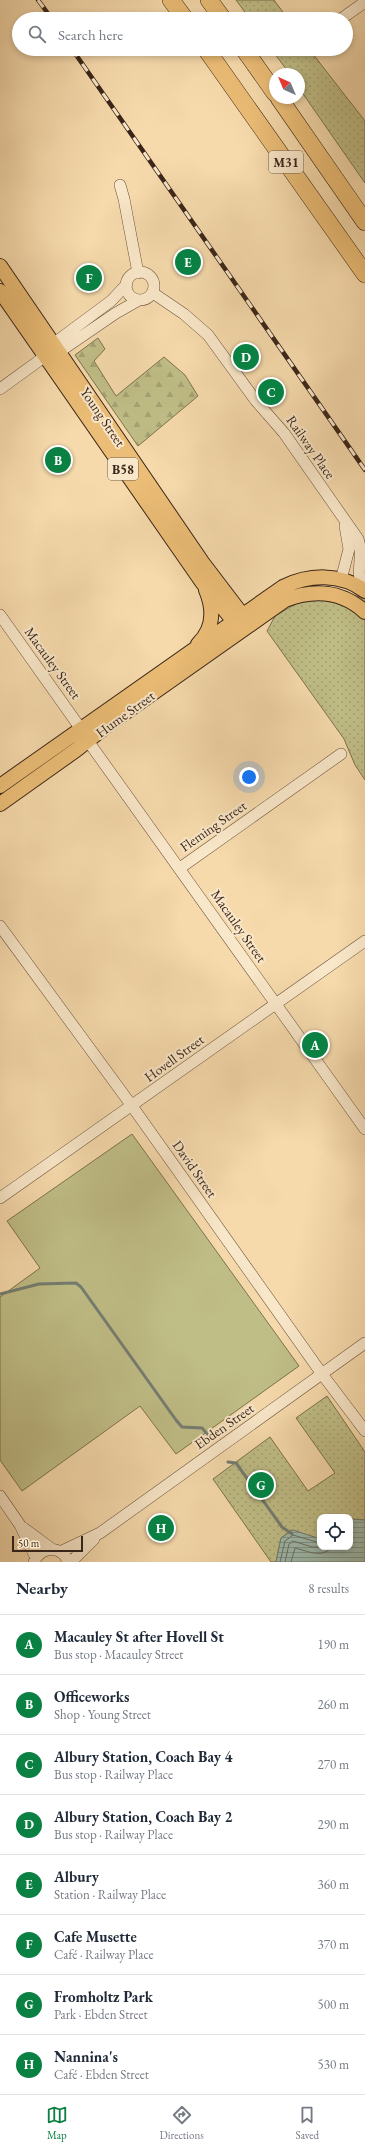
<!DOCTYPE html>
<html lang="en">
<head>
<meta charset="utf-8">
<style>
  :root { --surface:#fff; --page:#f6f6f7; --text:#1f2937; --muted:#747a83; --line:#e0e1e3; --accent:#0b8043 }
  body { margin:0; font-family:"EB Garamond",serif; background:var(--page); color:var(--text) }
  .controls { position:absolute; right:12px; bottom:12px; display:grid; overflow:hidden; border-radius:8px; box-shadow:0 2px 6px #0003 }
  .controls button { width:36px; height:36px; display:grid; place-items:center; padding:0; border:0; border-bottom:1px solid var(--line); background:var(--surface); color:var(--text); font:20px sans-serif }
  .compass { position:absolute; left:269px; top:68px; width:36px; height:36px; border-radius:50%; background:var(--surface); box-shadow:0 2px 6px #0003; rotate:316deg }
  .scale { position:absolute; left:12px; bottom:10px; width:71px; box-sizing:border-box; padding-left:4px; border:2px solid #3a2519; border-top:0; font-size:11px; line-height:14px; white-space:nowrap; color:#3a2519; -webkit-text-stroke:3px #f9e7c9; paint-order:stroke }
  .you { position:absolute; left:249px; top:777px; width:14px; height:14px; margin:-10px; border:3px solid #fff; border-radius:50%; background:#1a73e8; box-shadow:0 0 0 6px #1a73e833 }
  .badge { display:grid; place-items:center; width:26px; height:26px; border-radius:50%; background:var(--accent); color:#fff; font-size:13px; font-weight:700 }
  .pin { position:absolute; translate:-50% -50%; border:2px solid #fff; box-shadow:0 1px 4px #0006 }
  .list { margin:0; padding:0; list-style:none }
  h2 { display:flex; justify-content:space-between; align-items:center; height:52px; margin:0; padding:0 16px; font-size:17px }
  h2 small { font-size:13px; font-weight:400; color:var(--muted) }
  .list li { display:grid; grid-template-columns:26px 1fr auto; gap:12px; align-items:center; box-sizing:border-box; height:60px; padding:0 16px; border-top:1px solid var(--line) }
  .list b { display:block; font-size:15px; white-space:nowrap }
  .list p { margin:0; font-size:13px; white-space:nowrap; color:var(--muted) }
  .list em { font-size:13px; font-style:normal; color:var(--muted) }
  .icon { flex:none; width:22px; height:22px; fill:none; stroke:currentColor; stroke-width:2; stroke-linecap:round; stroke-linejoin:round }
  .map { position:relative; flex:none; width:365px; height:1562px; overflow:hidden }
  .search { position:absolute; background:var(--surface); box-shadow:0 2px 6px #0003; left:12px; right:12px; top:12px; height:44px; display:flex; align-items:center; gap:10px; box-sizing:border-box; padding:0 14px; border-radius:22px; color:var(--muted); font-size:15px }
  .sheet { height:532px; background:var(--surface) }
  nav { display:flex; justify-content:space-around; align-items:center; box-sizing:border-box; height:56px; border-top:1px solid var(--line); background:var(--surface); font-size:11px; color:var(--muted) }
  nav a { display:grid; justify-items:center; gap:2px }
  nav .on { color:var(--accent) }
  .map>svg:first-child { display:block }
</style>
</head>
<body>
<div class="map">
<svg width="365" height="1562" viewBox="0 0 365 1562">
  <defs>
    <pattern id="grass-dots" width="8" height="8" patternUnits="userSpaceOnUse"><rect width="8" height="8" fill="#c0be87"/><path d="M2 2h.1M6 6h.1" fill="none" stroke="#a6a374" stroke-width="1.8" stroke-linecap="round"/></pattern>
    <pattern id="forest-firs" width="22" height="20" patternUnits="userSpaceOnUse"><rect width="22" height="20" fill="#c0be87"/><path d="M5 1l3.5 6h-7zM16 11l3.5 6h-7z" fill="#a6a374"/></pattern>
    <pattern id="water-rules" width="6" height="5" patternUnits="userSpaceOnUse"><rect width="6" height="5" fill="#9dbaad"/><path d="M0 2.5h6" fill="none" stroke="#81978c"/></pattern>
  </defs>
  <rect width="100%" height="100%" fill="#f6daac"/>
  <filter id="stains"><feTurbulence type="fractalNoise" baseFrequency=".005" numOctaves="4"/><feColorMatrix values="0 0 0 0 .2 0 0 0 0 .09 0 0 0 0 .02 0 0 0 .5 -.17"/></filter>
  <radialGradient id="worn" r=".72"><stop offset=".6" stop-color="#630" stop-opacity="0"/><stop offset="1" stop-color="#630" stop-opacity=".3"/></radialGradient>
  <path fill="url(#grass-dots)" stroke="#7d7250" d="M236,0H274L288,19H250Z
    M271,49H309L365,121V183L299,88V74H290Z
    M365,571V780L355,765L344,739L267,631L275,616L299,602L310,600H333L355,611Z
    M327,1396L365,1452V1520L350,1519V1517H320V1539L292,1530L281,1538L276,1562H271L213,1479L270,1437L308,1491L335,1473L296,1418Z"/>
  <path fill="url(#forest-firs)" stroke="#7d7250" d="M98,338L105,349L94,361L116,396L164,357L185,375L198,396L138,446L75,355Z"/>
  <path fill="#c0be87" stroke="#7d7250" d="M132,1134L299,1366L176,1454L140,1406L22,1491L0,1460V1297L40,1268L7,1221Z"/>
  <path fill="url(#water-rules)" stroke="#757e72" d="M350,1519L365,1520V1562H276L281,1538L293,1530L320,1539V1547H350Z"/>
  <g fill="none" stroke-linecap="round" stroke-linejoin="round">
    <path stroke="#6c7063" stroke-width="1" d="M280,1562L285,1541L293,1535L320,1543
      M285,1562L289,1544L293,1541L312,1547H323
      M291,1562L295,1548C308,1551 322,1559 332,1547"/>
    <path stroke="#757e72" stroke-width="3" d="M0,1294L39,1284L76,1283L81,1287L176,1420L182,1427L202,1428L212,1439
      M228,1462L236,1463L282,1527L292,1534"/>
    <g stroke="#69523e" stroke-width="12">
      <path id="minor" d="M341,19L365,2
        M120,185L124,199L138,273
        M126 286a14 14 0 1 1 28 0a14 14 0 1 1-28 0Z
        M153,293L184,314L208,335L256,401L284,433L358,539C365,556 353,575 365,590
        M53,344L111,301L127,284
        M59,352L116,313L139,300
        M0,389L44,357
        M341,580L349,549L345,526
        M0,615L81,729
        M88,741L365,1129
        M180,868L341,754
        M0,926L132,1106L322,1374L365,1431
        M0,1198L365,941
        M0,1496L20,1525L36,1558
        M22,1527L52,1549
        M60,1552L100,1533L365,1343
        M34,1562C41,1546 62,1545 68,1562
        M71,1562L94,1539"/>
    </g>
    <g stroke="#3a2519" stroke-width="16">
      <path id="major" d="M0,266L202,562L250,625
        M0,291L177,546L202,582L240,629
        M198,644C214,629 214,609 206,590
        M0,786L283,587C309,574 341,573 365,591
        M0,804L76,750L109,724L285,600C314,589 342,591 365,612"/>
    </g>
    <g stroke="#3a2519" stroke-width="18">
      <path id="highway" d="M171,0L185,19
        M209,0L223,19
        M206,49L365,274
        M244,49L275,93
        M279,98L365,222"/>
    </g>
    <use href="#minor" stroke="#f9e7c9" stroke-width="11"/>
    <use href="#major" stroke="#ebbd76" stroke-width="14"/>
    <use href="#highway" stroke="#ebbd76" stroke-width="17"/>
    <g stroke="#3a2519" stroke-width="4.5">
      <path id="rail" d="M38,0L52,19
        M72,49L365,470"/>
    </g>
    <use href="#rail" stroke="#f9e7c9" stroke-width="3" stroke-dasharray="9" stroke-linecap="butt"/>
  </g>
  <g text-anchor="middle" stroke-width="4" stroke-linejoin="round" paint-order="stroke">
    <g fill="#f9e7c9" stroke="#735f4e" stroke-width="1">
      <rect x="269" y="151" width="34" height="22" rx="3"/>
      <rect x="108" y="458" width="30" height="22" rx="3"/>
    </g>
    <g font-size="13" font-weight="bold" fill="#3a2519">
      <text x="286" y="167">M31</text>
      <text x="123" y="474">B58</text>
    </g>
    <g font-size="14" fill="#3a2519" stroke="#f9e7c9">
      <text transform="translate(103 417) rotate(56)" y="5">Young Street</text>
      <text transform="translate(311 447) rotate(55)" y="5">Railway Place</text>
      <text transform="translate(53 663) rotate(54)" y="5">Macauley Street</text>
      <text transform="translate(125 714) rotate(-36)" y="5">Hume Street</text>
      <text transform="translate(213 826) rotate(-35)" y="5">Fleming Street</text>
      <text transform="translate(239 926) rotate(55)" y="5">Macauley Street</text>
      <text transform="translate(174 1058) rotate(-36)" y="5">Hovell Street</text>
      <text transform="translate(195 1169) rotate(55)" y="5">David Street</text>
      <text transform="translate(224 1426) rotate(-35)" y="5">Ebden Street</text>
    </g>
  </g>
  <rect width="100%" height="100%" filter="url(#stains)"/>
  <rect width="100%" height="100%" fill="url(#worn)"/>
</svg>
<div class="controls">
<button><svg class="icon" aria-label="locate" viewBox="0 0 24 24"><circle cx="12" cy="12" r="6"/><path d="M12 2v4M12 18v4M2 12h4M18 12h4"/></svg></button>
</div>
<svg class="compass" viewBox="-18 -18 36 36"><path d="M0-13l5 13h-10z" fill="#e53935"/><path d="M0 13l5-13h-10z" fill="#747a83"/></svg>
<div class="scale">50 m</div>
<div class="you"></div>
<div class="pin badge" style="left:315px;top:1045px">A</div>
<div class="pin badge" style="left:58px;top:460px">B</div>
<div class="pin badge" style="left:271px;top:392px">C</div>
<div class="pin badge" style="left:246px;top:357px">D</div>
<div class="pin badge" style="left:188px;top:262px">E</div>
<div class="pin badge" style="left:89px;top:278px">F</div>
<div class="pin badge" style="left:261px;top:1485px">G</div>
<div class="pin badge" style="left:161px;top:1528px">H</div>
<div class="search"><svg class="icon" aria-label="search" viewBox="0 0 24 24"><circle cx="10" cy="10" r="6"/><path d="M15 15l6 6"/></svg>Search here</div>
</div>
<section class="sheet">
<h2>Nearby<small>8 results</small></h2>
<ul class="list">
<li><span class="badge">A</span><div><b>Macauley St after Hovell St</b><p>Bus stop · Macauley Street</p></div><em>190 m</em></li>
<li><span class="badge">B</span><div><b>Officeworks</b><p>Shop · Young Street</p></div><em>260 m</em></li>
<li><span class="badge">C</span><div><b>Albury Station, Coach Bay 4</b><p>Bus stop · Railway Place</p></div><em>270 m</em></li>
<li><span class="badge">D</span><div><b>Albury Station, Coach Bay 2</b><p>Bus stop · Railway Place</p></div><em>290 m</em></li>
<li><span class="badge">E</span><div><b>Albury</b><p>Station · Railway Place</p></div><em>360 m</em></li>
<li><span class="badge">F</span><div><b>Cafe Musette</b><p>Café · Railway Place</p></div><em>370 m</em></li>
<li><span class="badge">G</span><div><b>Fromholtz Park</b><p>Park · Ebden Street</p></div><em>500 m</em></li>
<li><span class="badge">H</span><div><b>Nannina's</b><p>Café · Ebden Street</p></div><em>530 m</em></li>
</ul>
</section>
<nav>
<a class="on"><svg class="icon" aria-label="map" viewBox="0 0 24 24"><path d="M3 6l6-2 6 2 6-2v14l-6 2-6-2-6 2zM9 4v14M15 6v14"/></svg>Map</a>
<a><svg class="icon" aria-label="directions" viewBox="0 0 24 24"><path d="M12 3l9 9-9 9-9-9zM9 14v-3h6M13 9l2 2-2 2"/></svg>Directions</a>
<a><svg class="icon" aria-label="saved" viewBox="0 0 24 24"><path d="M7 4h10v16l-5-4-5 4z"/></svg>Saved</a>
</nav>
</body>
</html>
